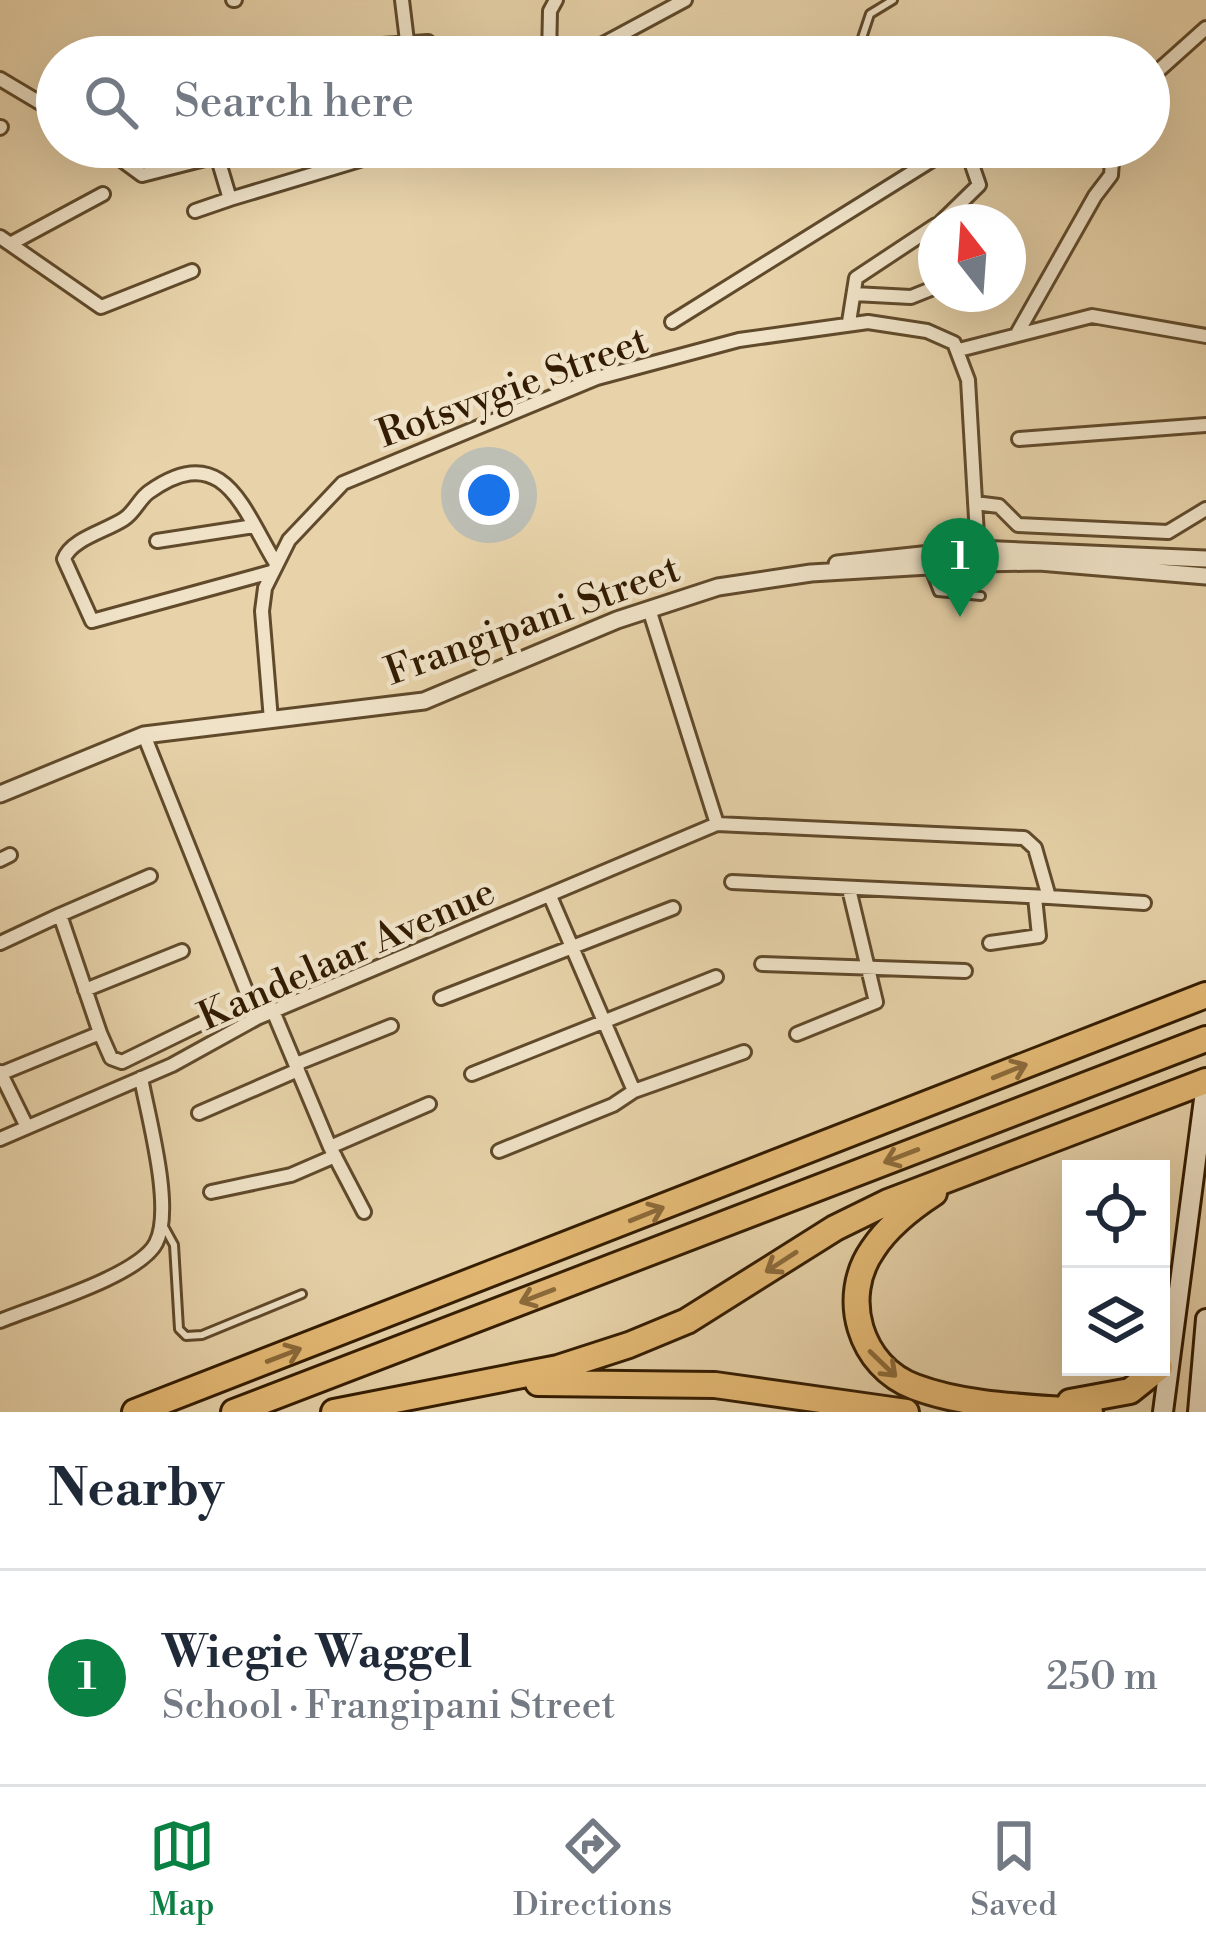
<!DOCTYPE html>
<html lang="en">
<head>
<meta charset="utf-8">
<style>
  :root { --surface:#fff; --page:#f2f2f3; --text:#1f2937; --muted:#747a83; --line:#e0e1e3; --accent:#0b8043 }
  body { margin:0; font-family:"Libre Bodoni",serif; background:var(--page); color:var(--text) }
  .controls { position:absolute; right:36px; bottom:36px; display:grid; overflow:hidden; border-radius:0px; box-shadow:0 12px 48px #0002 }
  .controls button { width:108px; height:108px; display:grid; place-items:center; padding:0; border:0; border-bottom:3px solid var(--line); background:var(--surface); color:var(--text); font:60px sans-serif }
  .compass { position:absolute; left:918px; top:204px; width:108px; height:108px; border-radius:50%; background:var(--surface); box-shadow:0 12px 48px #0002; rotate:343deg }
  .you { position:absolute; left:489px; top:495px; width:42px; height:42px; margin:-30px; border:9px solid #fff; border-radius:50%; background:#1a73e8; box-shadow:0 0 0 18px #1a73e833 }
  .badge { display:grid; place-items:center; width:78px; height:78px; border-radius:50%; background:var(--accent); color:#fff; font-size:39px; font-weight:700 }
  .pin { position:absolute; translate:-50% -99px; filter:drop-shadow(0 3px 6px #0008) }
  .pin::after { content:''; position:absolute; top:63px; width:42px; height:36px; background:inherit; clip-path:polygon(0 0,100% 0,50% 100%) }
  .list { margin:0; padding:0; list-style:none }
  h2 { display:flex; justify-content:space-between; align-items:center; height:156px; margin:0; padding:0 48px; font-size:51px }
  h2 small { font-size:39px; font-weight:400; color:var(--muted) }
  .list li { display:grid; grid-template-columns:78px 1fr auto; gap:36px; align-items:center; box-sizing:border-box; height:216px; padding:0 48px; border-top:3px solid var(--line) }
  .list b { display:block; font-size:45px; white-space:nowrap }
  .list p { margin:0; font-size:39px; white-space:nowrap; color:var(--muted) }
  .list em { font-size:39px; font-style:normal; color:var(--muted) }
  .icon { flex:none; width:66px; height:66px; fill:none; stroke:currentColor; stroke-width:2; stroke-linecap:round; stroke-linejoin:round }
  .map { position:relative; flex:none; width:1206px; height:1412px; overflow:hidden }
  .search { position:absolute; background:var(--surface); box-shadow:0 12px 48px #0002; left:36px; right:36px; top:36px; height:132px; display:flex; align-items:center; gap:30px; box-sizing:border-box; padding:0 42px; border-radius:66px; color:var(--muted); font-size:45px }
  .sheet { height:372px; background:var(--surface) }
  nav { display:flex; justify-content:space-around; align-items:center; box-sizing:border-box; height:168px; border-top:3px solid var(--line); background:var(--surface); font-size:33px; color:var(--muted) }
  nav a { display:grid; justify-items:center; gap:6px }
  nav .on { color:var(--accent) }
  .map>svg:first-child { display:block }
</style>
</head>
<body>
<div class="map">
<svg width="1206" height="1412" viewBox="0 0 1206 1412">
  <rect width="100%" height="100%" fill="#e7d2a9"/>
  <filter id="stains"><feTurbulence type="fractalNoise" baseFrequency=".00167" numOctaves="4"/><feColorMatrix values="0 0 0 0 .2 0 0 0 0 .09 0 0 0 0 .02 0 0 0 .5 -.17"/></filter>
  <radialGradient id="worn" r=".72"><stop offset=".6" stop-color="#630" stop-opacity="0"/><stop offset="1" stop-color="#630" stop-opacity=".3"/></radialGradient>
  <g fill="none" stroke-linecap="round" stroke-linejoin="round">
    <g stroke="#604a2b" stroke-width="12">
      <path id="service" d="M859,47L870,14L893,0
        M929,569L938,592L981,596
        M163,1225L174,1245L179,1329L186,1336L202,1335L302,1294"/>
    </g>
    <g stroke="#604a2b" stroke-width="18">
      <path id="minor" d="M233,0H235
        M402,0L407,41
        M368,57L382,45L428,42
        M549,57L550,11L556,0
        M579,57L685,0
        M0,79L57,113
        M1149,79L1206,28
        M0,128L1,127
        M104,147L142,175L252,147
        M218,159L230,199L360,160
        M195,211L230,199
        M0,237L101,307L192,271
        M10,244L103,194
        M854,294L911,297L936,287
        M672,322L932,160L958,152L970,159L979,185L941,222
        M849,322L856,278L936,225
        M1018,332L1095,196L1111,175L1113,147
        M959,350L1092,316L1206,336
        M1019,439L1206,425
        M975,503L999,506L1018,525L1168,532L1206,509
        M157,541L254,526
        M271,572L92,621L64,559C71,539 106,531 124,519C135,512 139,499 149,492C223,439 243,509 275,562
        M649,609L717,824
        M271,720L262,611L265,588L289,540L343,483L597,378L739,340L868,322L927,331L954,343L968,380L978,553
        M144,735L257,1018
        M0,860L10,855
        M732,882L1049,897
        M550,896L634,1091L744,1052
        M0,943L60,915
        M990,943L1039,936L1035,897
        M762,964L965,971
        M85,990L182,951
        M441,998L673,908
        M273,1011L330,1147L364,1212
        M100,1033L60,915L150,876
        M797,1034L876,1002L849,889
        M296,1064L391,1026
        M0,1072L27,1127
        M0,1074L100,1033L111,1058L122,1062L206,1021
        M472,1074L716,977
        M199,1113L298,1070
        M0,1139L172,1065L257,1018L717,824L1024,838L1035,848L1049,897L1144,903
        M330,1147L429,1104
        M499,1151L613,1105L634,1091
        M211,1192L291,1175L335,1156
        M0,1321C36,1306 139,1276 156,1243C174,1209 148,1116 141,1078"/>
    </g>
    <g stroke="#604a2b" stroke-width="21">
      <path id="tertiary" d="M837,564L978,549L1206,559
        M0,794L144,735L424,701L617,620L718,587L811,573L979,563L1039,562L1206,576"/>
    </g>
    <g stroke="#331c01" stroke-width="24">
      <path id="secondary" d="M1163,1412L1206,1084
        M1198,1412L1206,1319"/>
    </g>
    <g stroke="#331c01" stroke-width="30">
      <path id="motorway" d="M934,1193C911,1208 888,1226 873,1249C839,1297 860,1367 915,1387C968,1407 1034,1407 1090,1412
        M538,1383L715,1385L906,1412
        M1070,1402L1130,1391L1160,1367
        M135,1412L1206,995
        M234,1412L1206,1039
        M334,1412L558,1368L629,1345L687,1321L835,1228L888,1202L1206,1081"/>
    </g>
    <use href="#service" stroke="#efe2c7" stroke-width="6"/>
    <use href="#minor" stroke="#efe2c7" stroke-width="12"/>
    <use href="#tertiary" stroke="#efe2c7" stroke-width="15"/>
    <use href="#secondary" stroke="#efe2c7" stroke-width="18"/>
    <use href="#motorway" stroke="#e4b974" stroke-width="24"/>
  </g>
  <defs><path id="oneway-shaft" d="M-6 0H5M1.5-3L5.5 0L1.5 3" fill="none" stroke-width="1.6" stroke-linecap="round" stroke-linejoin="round" transform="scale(3)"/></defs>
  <g stroke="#8c6a3a">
    <use href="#oneway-shaft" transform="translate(1010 1071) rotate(-22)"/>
    <use href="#oneway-shaft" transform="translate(901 1156) rotate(159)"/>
    <use href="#oneway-shaft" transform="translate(647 1214) rotate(-22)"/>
    <use href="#oneway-shaft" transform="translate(781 1262) rotate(147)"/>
    <use href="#oneway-shaft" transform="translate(537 1296) rotate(159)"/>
    <use href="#oneway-shaft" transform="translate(284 1355) rotate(-21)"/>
    <use href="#oneway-shaft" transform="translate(883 1364) rotate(44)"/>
  </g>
  <g text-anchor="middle" stroke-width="9" stroke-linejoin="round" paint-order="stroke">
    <g font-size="39" fill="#331c01" stroke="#efe2c7">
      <text transform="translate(512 386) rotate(-20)" y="14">Rotsvygie Street</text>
      <text transform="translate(532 619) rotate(-20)" y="14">Frangipani Street</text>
      <text transform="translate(346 953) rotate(-24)" y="14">Kandelaar Avenue</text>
    </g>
  </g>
  <rect width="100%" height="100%" filter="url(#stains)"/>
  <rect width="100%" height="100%" fill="url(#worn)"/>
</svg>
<div class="controls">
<button><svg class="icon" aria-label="locate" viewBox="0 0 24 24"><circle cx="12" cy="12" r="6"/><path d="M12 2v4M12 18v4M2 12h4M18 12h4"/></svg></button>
<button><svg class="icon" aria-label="layers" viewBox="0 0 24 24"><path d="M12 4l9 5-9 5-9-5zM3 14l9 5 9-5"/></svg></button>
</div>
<svg class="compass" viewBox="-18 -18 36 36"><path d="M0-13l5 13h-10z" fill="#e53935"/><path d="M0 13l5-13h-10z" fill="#747a83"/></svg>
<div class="you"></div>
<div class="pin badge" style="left:960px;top:617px">1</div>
<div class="search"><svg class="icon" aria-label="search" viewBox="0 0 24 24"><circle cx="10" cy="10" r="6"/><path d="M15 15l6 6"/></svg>Search here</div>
</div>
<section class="sheet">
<h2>Nearby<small></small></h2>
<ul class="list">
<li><span class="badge">1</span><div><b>Wiegie Waggel</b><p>School · Frangipani Street</p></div><em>250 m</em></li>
</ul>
</section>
<nav>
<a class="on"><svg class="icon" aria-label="map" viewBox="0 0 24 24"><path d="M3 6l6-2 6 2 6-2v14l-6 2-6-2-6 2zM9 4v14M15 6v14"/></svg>Map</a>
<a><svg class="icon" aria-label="directions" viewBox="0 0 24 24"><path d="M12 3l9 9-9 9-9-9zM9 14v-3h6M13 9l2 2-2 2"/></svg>Directions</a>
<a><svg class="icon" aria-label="saved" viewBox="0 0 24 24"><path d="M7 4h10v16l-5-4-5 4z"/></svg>Saved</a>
</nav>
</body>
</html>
